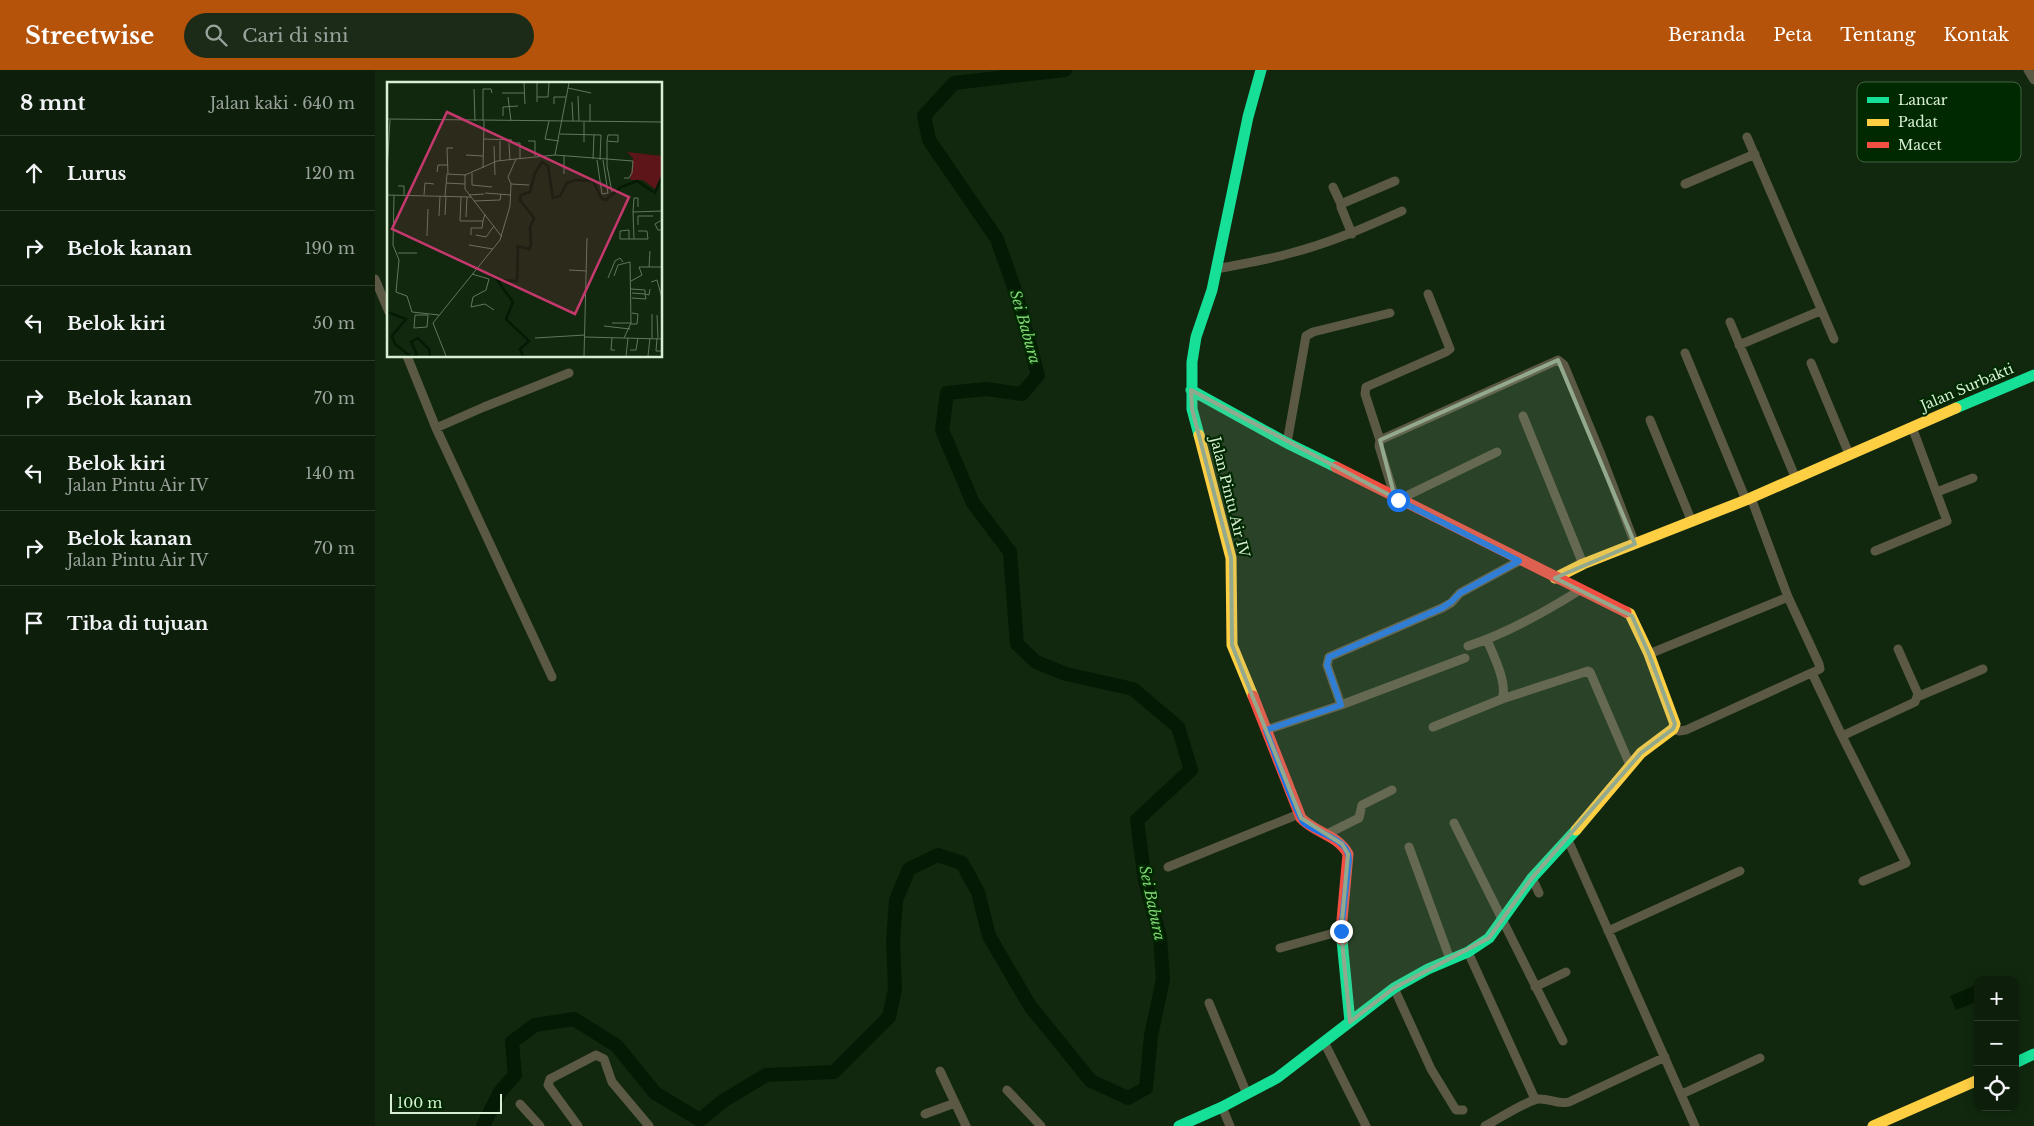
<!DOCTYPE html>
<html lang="id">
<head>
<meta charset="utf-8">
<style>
  :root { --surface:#0d1e0a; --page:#1b2b18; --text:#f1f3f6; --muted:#9aa29c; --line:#2d3c2b; --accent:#b45309 }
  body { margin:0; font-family:"Libre Baskerville",serif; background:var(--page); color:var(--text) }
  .controls { position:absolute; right:15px; bottom:15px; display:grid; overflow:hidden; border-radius:10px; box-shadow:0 2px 12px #0003 }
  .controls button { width:45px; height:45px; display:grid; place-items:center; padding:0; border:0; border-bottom:1px solid var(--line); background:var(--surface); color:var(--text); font:25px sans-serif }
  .scale { position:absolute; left:15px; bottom:12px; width:112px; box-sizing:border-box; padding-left:5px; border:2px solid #d7eed3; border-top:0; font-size:14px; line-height:18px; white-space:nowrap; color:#d7eed3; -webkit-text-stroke:4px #002900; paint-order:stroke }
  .stop { position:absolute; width:15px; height:15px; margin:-11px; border:4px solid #1a73e8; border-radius:50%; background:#fff }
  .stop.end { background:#1a73e8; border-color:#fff; box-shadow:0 1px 5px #0008 }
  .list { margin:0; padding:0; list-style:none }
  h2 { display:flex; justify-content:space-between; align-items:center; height:65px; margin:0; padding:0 20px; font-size:21px }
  h2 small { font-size:16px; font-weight:400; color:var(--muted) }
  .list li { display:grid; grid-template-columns:32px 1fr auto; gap:15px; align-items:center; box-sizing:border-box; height:75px; padding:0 20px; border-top:1px solid var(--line) }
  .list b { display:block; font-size:19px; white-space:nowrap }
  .list p { margin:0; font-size:16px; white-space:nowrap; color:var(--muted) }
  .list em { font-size:16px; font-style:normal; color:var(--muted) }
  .icon { flex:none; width:28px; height:28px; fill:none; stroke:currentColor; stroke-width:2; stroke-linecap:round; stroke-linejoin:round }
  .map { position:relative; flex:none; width:1659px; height:1056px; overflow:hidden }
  header { display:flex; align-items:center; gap:30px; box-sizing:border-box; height:70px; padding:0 25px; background:var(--accent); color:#fff }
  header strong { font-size:24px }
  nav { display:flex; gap:28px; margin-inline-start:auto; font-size:18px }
  .search { width:350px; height:45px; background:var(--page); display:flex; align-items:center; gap:12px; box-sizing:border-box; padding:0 18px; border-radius:28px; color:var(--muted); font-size:19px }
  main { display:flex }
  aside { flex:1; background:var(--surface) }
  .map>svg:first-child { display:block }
</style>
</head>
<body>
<header>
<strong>Streetwise</strong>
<div class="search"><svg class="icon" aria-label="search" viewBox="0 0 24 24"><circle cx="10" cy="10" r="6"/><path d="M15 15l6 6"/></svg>Cari di sini</div>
<nav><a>Beranda</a><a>Peta</a><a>Tentang</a><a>Kontak</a></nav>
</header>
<main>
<aside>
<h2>8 mnt<small>Jalan kaki · 640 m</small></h2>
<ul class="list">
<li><svg class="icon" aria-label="ahead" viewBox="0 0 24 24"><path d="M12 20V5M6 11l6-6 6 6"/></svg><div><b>Lurus</b></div><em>120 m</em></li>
<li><svg class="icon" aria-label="right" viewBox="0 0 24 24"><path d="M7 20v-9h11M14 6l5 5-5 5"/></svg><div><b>Belok kanan</b></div><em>190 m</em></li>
<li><svg class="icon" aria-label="left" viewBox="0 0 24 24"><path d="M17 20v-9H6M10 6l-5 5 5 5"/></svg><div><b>Belok kiri</b></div><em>50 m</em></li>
<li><svg class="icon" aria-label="right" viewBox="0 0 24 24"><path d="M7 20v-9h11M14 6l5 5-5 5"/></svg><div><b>Belok kanan</b></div><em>70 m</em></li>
<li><svg class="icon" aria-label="left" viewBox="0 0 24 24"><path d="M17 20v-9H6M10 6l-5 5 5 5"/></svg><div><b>Belok kiri</b><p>Jalan Pintu Air IV</p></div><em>140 m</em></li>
<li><svg class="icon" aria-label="right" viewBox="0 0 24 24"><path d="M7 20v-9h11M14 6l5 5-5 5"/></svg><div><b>Belok kanan</b><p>Jalan Pintu Air IV</p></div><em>70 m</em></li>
<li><svg class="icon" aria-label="arrive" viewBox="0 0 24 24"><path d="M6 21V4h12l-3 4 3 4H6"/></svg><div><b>Tiba di tujuan</b></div></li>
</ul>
</aside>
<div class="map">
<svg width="1659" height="1056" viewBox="0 0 1659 1056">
  <rect width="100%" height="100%" fill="#11280e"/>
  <path fill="#051a04" d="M1601,915L1603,931L1581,940L1575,926Z"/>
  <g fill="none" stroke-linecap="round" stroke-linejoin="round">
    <path stroke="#051a04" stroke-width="14" d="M108,1056L125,1022L140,1005L137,972L160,955L199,949L242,976L280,1023L325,1050L348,1031L391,1005L459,1002L514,947L520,919L518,871L521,830L534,799L563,785L587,793L603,822L614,866L655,936L716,1011L753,1028L771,1018L776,966L788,909L785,867L770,811L762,750L816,700L803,657L758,619L691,604L661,592L642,574L635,482L598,433L567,360L572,323L611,319L647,324L663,305L640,220L622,169L554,70L549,46L579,13L690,0"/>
    <path stroke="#5b5943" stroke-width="9" d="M1653,0L1659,10
      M1372,67L1459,269
      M1310,114L1380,84
      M958,117L966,134
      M977,164L966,137V134L1020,111
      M841,199C866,194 892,190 916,183C955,173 991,157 1027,141
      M0,209L14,242
      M1355,252L1421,409
      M1364,275L1445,241
      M1310,283L1371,430
      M32,286L61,358L177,607
      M1436,293L1474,384
      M1148,346L1208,494
      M1275,350L1317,452
      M61,358L109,337L194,303
      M1005,370L990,324L991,317L1071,282L1075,279L1053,224
      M912,373L931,266L938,262L1015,243
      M1562,422L1598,408
      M1020,428L1004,376L1005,370L1183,290L1189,295L1227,387L1260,474
      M1023,430L1122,382
      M1500,481L1572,451L1537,357
      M1112,570C1118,584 1133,614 1127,629
      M1093,576C1133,563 1170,542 1205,520
      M1274,584L1413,527
      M1437,603L1467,666L1531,793L1488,811
      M1542,627L1608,599
      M966,635L952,595L954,587L1067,538L1076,533L1085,523L1144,491
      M1058,657L1127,629L1213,601L1215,602L1255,695
      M1298,659L1304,661L1311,660L1445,599L1444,594L1413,527L1376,428
      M891,660L966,635L1090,588
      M1467,666L1540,632L1543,624L1523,579
      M1079,753L1188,971
      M950,765L984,748L987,735L1017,720
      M1193,770L1320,1056
      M1034,777L1075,889
      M793,797L924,744
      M1157,808L1164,823
      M1233,861L1365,801
      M905,878L966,861
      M1093,882L1160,1029
      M1160,917L1191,902
      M1019,918L1056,999L1081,1040H1088
      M834,933L872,1024
      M949,972L991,1056
      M565,1001L591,1056
      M632,1020L666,1056
      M1307,1024L1385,988
      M145,1034L165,1056
      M847,1037L855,1056
      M550,1044L580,1033
      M203,1056L173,1015L175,1009L221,985L229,989L237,1012L274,1056
      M1110,1056C1122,1050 1151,1031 1163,1029C1174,1028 1184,1035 1194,1032L1290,987"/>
    <path stroke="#16e098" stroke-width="11" d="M816,320L912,373L961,397
      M1581,338L1659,305
      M824,365L817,339V292L821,267L837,220L873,47L886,0
      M967,870L975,952
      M1640,993L1659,984
      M804,1056L847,1037L902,1008L1019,918L1053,899L1093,882L1114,868L1157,808L1201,760"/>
    <path stroke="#ffcf43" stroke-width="11" d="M824,365L856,488L857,575L878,626
      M1180,508L1208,494L1371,430L1581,338
      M1201,760L1266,683L1298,659L1300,654L1274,584L1255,544L1251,542
      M1498,1056L1603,1010"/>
    <path stroke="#f24e42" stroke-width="11" d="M961,397L1251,542
      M878,626L926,748C940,763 963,765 973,784L966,861L967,870"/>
  </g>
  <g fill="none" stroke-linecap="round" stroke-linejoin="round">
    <path stroke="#1a73e8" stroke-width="6" d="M966,861L974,790C974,768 944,765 929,753C921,745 897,675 891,660L966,635L952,595L954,587L1067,538L1076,532L1085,523L1144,491L1023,430"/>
  </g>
  <path fill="#92a98e" fill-opacity="0.2" stroke="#92a98e" stroke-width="4" stroke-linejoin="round" d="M1183,290L1260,474L1180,508L1257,546L1274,584L1300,654L1298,659L1266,683L1157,808L1114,868L1019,918L975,952L966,861L973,784L967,774L926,748L857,575L856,488L817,339L816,320L1020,428L1005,370Z"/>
  <g text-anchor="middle" stroke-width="4.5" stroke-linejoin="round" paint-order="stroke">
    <g font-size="14" fill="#d7eed3" stroke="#002900">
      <text transform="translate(1592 317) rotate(-23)" y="5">Jalan Surbakti</text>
      <text transform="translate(855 427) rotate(76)" y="5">Jalan Pintu Air IV</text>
    </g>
    <g font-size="15" font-style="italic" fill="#7fd772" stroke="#002900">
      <text transform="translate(650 257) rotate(74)" y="5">Sei Babura</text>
      <text transform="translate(777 833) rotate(78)" y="5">Sei Babura</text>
    </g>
  </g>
  <g transform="translate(12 12)">
    <rect width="275" height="275" fill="#11280e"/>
    <path d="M240,70L275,74V92L268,107L256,98H243L246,76Z" fill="#5d1519"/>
    <path fill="none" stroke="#051a04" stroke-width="2.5" d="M0,230L19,237L5,254L8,262L23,274M27,274L30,272L24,260L31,256L42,267L43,274M136,274L133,267L142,259L119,237L126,220L110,198L130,199L131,164L142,167L144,163L143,146L147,136L133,118L134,113L143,110L148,91L155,80L161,84L166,116L173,114L180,101L189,98L206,99L215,117L219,118L234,105L250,99L268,111L275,95"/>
    <path fill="none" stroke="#60775d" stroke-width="1" d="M137,1L138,22M181,6L204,11M87,7L88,39M115,11H137M191,14L192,39M121,15L124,39M150,15H161L162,1M150,20V1M185,20L186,39M167,22V15H179M203,22V40M116,34V25L131,24M0,37L275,40M96,39V7H104L105,11M162,39L158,57L172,59M197,40V60M173,52L214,53L213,78M97,57L125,58M141,59H148V74M220,59L231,60V53H221L220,59V84L225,110M122,61L123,78M127,61H133V76M107,64L108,93M79,73L96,74M168,73L246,79L245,91L242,96H237M206,77L207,53M113,78V59M210,78L215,112L221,111L216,78M96,86L97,39M0,90L3,38M50,90L51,83H61M85,91V103L105,105M61,92L60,66H66M177,92V74M59,101L78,102M124,102L142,103M11,104H17V113M98,111L124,113M0,113L84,115M7,113L6,163L12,178L9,210L20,214L25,230L52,233M37,113L38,101L47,102M82,113L97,112M58,114L60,92L79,93M74,115L73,139H96L98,132M87,119L113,118L114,112M246,130L247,116H251V125M58,133L59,114M52,134L53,114M79,135L80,115M275,138L268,142L271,148H275M251,143V134H266M84,153V146H95L96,139M89,153L99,155L107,144M40,154L41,127M115,155L78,107V93L110,79L129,77M242,157V148L233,149V157H261L260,149H251M247,157L246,130L275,129M82,163L106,167M11,171H30M262,185L263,169M182,188L200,189M85,192L102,197L99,208L86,215L84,225L98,222L107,228M227,194L231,183L243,180L244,241L237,256M221,196L228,179L233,176L236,180M244,199L255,193L252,185H275M264,200L270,198L275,216M244,207L258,208V212L262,213L263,207M245,211L258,212L259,217L245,216M28,233H41L40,245L27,246ZM270,233L271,256M225,241H244M244,242H250L251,232L245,231M217,244L243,247M198,255L275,257M148,256L198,253M225,256L224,268H228M265,256V232M270,256L269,269H275M243,268H249L251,256M59,274L46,241L113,158L123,124L124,102L121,95L129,77L168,73L182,1M197,274L200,156M239,274L241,256M261,274L263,256"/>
    <path fill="#c5386d" fill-opacity="0.15" stroke="#c5386d" stroke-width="2.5" d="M60,30L242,115L188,232L5,147Z"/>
    <rect width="275" height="275" fill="none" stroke="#d7eed3" stroke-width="2.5"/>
  </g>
  <rect x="1482" y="12" width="164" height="80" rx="8" fill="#002900" stroke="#40643f" stroke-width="1"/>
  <rect x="1492" y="27" width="22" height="6" fill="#16e098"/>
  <rect x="1492" y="49" width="22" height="7" fill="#ffcf43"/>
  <rect x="1492" y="72" width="22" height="6" fill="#f24e42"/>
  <g font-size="14" fill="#d7eed3">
    <text x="1523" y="35">Lancar</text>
    <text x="1523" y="57">Padat</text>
    <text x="1523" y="80">Macet</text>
  </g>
</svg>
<div class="controls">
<button>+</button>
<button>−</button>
<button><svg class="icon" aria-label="locate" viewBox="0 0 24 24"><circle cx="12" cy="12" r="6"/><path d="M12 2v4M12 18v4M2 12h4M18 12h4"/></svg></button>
</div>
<div class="scale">100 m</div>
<div class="stop" style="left:1023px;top:430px"></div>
<div class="stop end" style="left:966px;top:861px"></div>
</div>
</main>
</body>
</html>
